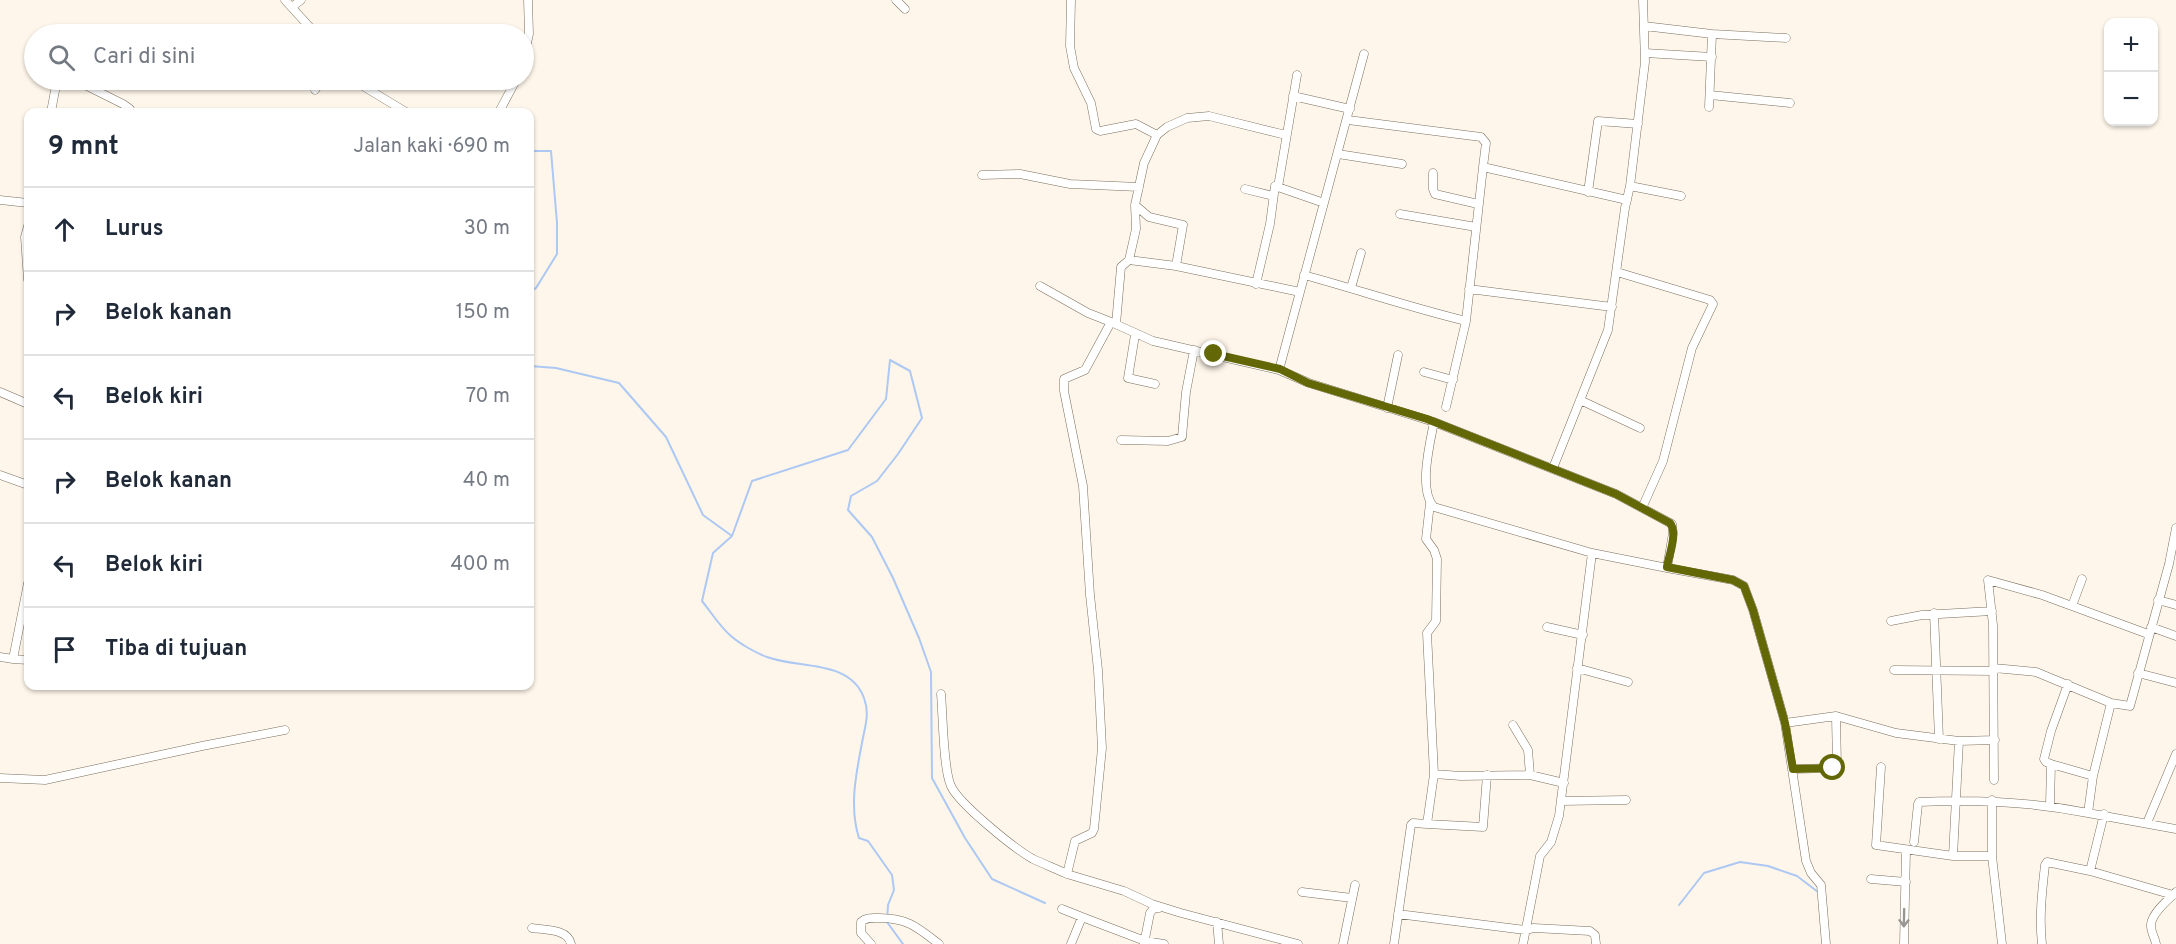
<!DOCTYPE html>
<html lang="id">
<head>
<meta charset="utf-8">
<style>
  :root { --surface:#fff; --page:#f6f6f7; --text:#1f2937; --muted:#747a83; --line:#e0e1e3 }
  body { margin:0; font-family:Overpass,sans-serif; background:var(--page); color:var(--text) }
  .controls { position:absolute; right:18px; top:18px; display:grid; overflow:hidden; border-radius:12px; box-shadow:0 2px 4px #0004 }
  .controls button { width:54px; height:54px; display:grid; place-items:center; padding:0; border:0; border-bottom:2px solid var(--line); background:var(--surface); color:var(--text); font:30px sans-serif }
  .stop { position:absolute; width:18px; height:18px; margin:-14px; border:4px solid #636705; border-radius:50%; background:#fff }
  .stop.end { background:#636705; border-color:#fff; box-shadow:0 2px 6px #0008 }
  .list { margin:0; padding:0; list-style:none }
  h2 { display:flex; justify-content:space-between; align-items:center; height:78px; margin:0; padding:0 24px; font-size:26px }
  h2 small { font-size:20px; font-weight:400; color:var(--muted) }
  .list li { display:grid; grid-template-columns:39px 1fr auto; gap:18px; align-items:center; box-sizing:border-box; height:84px; padding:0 24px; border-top:2px solid var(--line) }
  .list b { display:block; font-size:22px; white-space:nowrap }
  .list em { font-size:20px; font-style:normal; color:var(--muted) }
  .icon { flex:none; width:33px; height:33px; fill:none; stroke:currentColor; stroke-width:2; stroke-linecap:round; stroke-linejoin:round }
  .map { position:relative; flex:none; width:2176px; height:944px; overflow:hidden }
  .search { position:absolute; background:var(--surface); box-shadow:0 2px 4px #0004; left:24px; top:24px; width:510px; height:66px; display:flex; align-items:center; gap:15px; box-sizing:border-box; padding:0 21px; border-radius:33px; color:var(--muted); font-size:22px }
  .panel { position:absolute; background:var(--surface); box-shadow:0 2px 4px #0004; left:24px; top:108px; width:510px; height:582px; border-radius:12px }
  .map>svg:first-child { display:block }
</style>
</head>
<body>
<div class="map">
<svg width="2176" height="944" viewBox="0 0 2176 944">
  <rect width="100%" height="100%" fill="#fef6ea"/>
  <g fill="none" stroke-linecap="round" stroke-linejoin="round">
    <path stroke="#acc8f3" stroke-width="2" d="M530,151H551L557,223V254L536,288L530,291
      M530,366L556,368L619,383L666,437L703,515L732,536L752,481L848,450L886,399L890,360L910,371L922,418L898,454L877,481L851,496L848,510L872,537L893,578L919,638L931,672L932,778L965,838L992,879L1045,903
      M732,536L713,553L702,601C711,612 720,627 731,636C740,644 756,653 767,657C798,669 850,659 864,698C870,714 865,726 862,743C856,774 849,807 859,838L868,841L892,875L894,890L888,905L887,922L903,944
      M1679,905L1704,873L1740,862L1768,866L1797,876L1818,892"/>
    <g stroke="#7a6f5d" stroke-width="9">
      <path id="street" d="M285,0L316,34
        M896,0L905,9
        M1071,0L1070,46L1074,68L1091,103L1096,129L1100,131L1136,124L1157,135
        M292,7L301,0
        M1644,26L1712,34
        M1645,53L1712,57
        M1364,54L1279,370L1309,383L1434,422
        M524,57L529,34L528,0
        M75,80L123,104L130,109L131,112
        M353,80L406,112
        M315,90L322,80
        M1710,95L1790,103
        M1293,96L1350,109
        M1709,107L1712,34L1786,38
        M51,112L57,80
        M499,112L516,80
        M1348,120L1481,137L1486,143L1483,167
        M1338,154L1402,164
        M1433,173V189L1435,194L1478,204
        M982,175L1020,174L1070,184L1139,187
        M1630,186L1681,196
        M1278,187L1297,75
        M1245,189L1273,196
        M1588,192L1598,121L1638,124
        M0,200L28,203
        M1135,205L1149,217L1183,225L1176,266
        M1400,214L1476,227
        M28,226L25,237L28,280
        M1129,260L1136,229L1135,205L1144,163L1157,135L1167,127L1187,118L1209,116L1286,135
        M1617,272L1710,300L1713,304L1692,348L1663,461L1642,508
        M1304,275C1359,290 1412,308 1466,321
        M1256,284L1270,224L1275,186L1324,203
        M1040,286L1088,313L1111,322
        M1351,288L1361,253
        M1469,289L1612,307
        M1116,324L1121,267L1129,260L1176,266L1300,292
        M1135,335L1128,378L1155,384
        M1279,370L1153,341L1111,322L1085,370L1064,379V391L1083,486L1090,595L1098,670L1102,748L1094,829L1092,833L1075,841L1067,874L1124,891L1152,904L1181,913L1298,944
        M1424,372L1453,380
        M0,392L28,404
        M1580,400L1640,428
        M1446,407L1466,321L1483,167L1627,200
        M1387,408L1398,355
        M1121,440L1168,441L1182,437L1186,392L1194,350
        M1553,468L1608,330L1625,208L1630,186L1645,62L1643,0
        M0,475L28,485
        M1430,503L1426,539L1434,550L1437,559L1436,621L1427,633L1434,774L1461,776L1530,775L1564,783
        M1667,568L1592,553L1434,507C1418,490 1430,443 1434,422L1616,494L1672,524L1673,533L1667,568L1733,580L1744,586L1753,610L1785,723L1806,861L1811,873L1821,885L1826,944
        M28,583L13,659L28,660
        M2158,600L2176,605
        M2072,606L2082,579
        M1934,613L1939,739
        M1891,621L1922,615L1992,611
        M1547,627L1583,635
        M2151,627L2176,636
        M0,657L13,659
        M1577,668L1628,682
        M1994,668L2036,672L2111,703L2130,706L2169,564L2176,528
        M1894,670L1994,671
        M2138,673L2176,683
        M941,694C943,715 943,769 951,786C959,804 1015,849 1033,859C1044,864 1056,869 1067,874
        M1785,723L1836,716L1896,733L1959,741L1995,740
        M1513,725L1528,750L1530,775
        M2051,764L2093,776
        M1881,767L1876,845L1953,856L1959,741
        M1793,769L1833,768L1837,766L1836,716
        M0,778L45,780L202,746L285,730
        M1994,780L1993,625L1988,580L2042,595L2148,634
        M1992,800V856L2002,944
        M1561,801L1626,800
        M2050,805L2051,764L2046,762L2044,759L2051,731L2068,684
        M2088,813L2176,829
        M2147,823L2176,754
        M1427,824L1483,827L1487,775
        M1914,842L1918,804L1919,802C1976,799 2032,802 2088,813L2093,776L2111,703
        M1953,856H1992
        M2090,871L2104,814
        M1871,879L1906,882
        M1302,892L1352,898
        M1062,909L1082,917
        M1398,914L1525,930L1534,928L1590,931L1595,935L1596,944
        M1217,922L1219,944
        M532,928C546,930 568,929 571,944
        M871,944L861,933V922C866,917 872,918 879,918C907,918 917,927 939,944
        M1071,944L1082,917L1145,941L1164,944
        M1144,944L1150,913L1154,908H1159
        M1343,944L1355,885
        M1394,944L1411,825L1413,823L1427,824L1434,774
        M1523,944L1540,856L1551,842L1559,816L1592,553
        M1904,944L1906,850
        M2042,944C2039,918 2042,891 2045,865L2047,862L2090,871L2173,895
        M2156,944C2155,938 2150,930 2151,924C2153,912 2168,900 2176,892"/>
    </g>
    <use href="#street" stroke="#fff" stroke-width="8"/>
  </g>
  <defs><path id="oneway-shaft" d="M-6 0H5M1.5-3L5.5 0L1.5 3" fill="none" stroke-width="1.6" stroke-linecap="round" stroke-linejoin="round" transform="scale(1.5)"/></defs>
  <use stroke="#9a9793" href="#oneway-shaft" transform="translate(1904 918) rotate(91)"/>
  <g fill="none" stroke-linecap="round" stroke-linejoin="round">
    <path stroke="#636705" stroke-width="8" d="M1214,354L1280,369L1308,383L1427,419L1616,494L1670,523C1678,533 1669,555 1667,567L1733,580L1744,586L1753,610L1785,723L1793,769L1833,768"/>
  </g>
</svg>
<div class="controls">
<button>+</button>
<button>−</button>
</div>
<div class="stop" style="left:1833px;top:768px"></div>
<div class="stop end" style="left:1214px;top:354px"></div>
<div class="search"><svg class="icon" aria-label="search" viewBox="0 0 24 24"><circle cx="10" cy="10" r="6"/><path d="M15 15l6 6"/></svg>Cari di sini</div>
<section class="panel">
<h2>9 mnt<small>Jalan kaki · 690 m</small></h2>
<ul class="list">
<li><svg class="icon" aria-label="ahead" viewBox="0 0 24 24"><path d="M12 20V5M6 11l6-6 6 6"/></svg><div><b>Lurus</b></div><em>30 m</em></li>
<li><svg class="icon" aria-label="right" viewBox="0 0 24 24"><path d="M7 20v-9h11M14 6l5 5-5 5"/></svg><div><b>Belok kanan</b></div><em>150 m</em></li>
<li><svg class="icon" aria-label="left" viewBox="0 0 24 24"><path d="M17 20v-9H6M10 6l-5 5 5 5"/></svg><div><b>Belok kiri</b></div><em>70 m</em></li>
<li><svg class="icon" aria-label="right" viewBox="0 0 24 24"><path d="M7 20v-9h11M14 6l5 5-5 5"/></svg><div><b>Belok kanan</b></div><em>40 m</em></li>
<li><svg class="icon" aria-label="left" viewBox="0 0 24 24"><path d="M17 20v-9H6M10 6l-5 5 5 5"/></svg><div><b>Belok kiri</b></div><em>400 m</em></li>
<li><svg class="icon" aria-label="arrive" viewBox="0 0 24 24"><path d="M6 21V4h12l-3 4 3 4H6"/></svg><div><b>Tiba di tujuan</b></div></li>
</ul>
</section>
</div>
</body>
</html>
